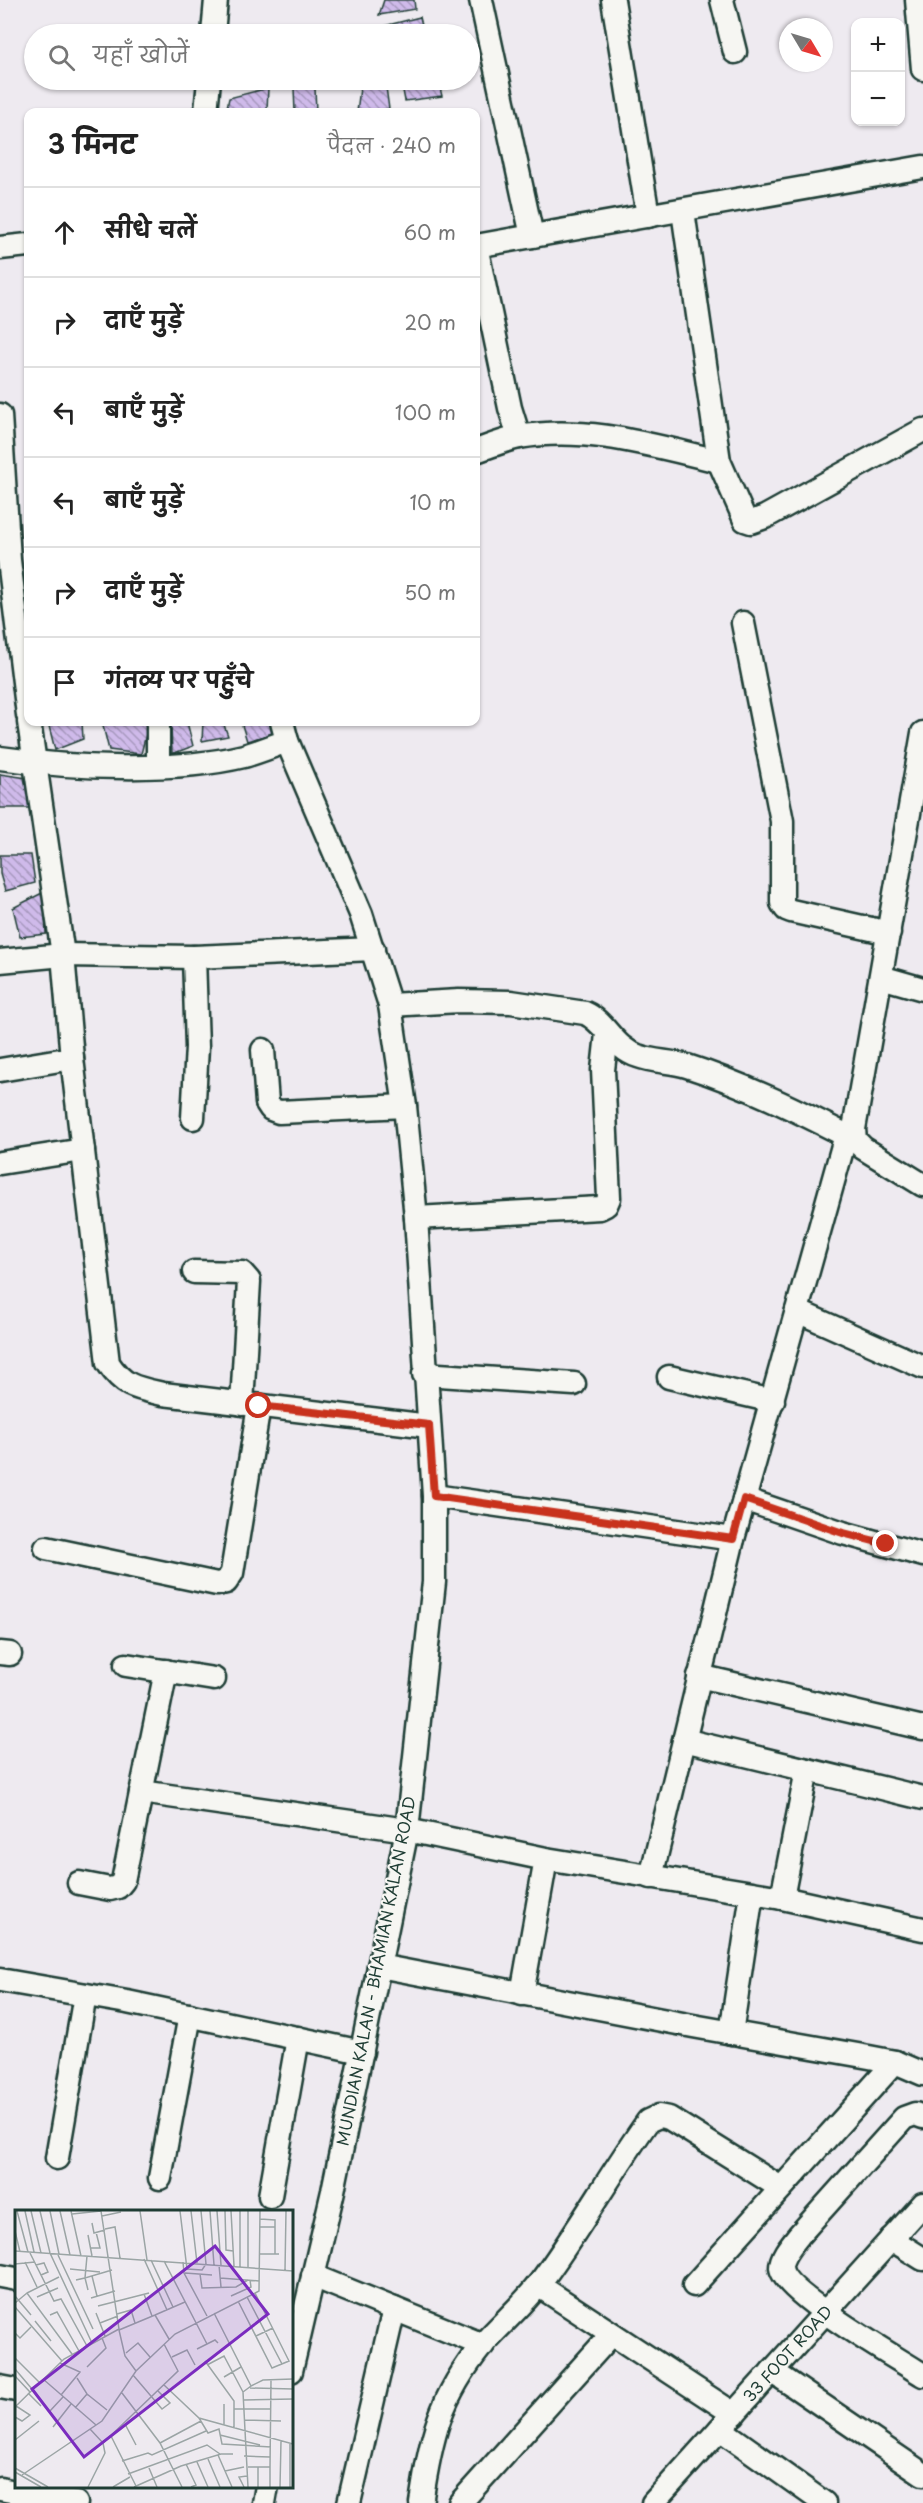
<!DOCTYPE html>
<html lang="hi">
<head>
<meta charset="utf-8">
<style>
  :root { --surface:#fff; --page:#f2f2f2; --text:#222; --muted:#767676; --line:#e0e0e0 }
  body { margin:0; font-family:"Playpen Sans","Playpen Sans Deva",sans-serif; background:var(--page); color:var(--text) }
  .controls { position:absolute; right:18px; top:18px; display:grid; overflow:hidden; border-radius:12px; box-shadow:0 2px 4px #0004 }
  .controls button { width:54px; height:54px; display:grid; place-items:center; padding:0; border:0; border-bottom:2px solid var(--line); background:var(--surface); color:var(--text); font:30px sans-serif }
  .compass { position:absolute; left:779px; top:18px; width:54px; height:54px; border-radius:50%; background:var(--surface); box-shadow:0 2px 4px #0004; rotate:128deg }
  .stop { position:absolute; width:18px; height:18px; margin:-14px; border:4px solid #c8321e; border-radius:50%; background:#fff }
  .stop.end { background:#c8321e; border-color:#fff; box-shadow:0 2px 6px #0008 }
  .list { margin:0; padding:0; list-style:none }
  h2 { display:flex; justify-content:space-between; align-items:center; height:78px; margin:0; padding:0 24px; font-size:26px }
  h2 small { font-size:20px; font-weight:400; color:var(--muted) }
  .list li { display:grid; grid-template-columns:39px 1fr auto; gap:18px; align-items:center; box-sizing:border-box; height:90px; padding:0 24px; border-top:2px solid var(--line) }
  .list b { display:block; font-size:22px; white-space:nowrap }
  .list em { font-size:20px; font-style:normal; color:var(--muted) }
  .icon { flex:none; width:33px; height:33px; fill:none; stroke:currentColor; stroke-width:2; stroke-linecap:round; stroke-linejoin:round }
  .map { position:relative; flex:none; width:923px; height:2503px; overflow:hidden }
  .search { position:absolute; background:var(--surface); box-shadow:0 2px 4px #0004; left:24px; top:24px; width:456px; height:66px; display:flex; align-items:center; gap:15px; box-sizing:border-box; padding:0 21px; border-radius:33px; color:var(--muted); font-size:22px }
  .panel { position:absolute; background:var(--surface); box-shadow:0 2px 4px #0004; left:24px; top:108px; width:456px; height:618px; border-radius:12px }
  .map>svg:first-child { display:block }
</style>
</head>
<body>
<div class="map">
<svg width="923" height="2503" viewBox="0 0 923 2503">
  <defs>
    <pattern id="building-back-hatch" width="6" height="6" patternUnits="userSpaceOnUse" patternTransform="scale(1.5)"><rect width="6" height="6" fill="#cfbaea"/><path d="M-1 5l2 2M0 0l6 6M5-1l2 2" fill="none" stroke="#a798be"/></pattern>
  </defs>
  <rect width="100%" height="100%" fill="#eeeaf0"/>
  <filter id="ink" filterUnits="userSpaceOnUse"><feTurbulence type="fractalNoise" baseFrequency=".0167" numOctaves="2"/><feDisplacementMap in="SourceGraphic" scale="12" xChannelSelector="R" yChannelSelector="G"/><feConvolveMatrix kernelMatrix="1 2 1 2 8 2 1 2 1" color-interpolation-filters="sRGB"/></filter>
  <g filter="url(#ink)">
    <path fill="url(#building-back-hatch)" stroke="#1f3d34" stroke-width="1.5" d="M384,0H414L415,9L379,15Z
      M420,17L424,34H381L380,27Z
      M380,80H385L389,109L357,112L360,88Z
      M401,80H438L442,96L405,101Z
      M268,88L267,110L226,112L229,98Z
      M294,88H315L316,112H295Z
      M48,722H82L83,739L55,750Z
      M102,722H149L141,754L109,750Z
      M178,722H187L193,746L172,754L171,725Z
      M203,722H223L228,736L202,741Z
      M241,722H273L277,732L247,741Z
      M0,774L27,778L35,808H0Z
      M0,855H31L35,883L5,891L0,874Z
      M44,892L46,934L20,937L13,908Z"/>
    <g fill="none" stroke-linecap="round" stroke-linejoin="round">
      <g stroke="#1f3d34" stroke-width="27">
        <g id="minor">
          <path d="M481,0L532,236"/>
          <path d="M613,0L648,216"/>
          <path d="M722,0L735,52"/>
          <path d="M917,0L923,69"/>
          <path d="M213,34L216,0"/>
          <path d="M206,112L209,80"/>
          <path d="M683,211L719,461L745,520L751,522L765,517L923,430"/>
          <path d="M476,246C625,220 774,194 923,167"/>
          <path d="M476,246L510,408L519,437"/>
          <path d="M0,248L28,245"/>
          <path d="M0,415L9,560L28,715"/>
          <path d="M476,451C490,446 505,440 519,437C587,425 654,446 719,461"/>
          <path d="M743,623L782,821V903L786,909L791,911L889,933"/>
          <path d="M29,722L63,955L72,1058L108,1363C124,1387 136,1388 163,1394L429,1426"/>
          <path d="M282,722L287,741L361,914L390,1005L405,1106L416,1218L434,1496V1582L407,1830L333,2191L291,2371"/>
          <path d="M923,733L854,1129L855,1140L863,1148L923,1185"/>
          <path d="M0,758C71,768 174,773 244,756C258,752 273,746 287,741"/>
          <path d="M158,765V722"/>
          <path d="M0,961L63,955L194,957L373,949"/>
          <path d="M881,977L923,989"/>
          <path d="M390,1005L459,1001L511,1002L585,1013C606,1022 613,1048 638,1056C653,1062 671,1061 687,1066C746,1085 801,1112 855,1140"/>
          <path d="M263,1050L267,1103L271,1109L279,1112L405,1106"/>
          <path d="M0,1070L72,1058"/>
          <path d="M193,1118L197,1047L194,957"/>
          <path d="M0,1163L83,1150"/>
          <path d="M416,1218L600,1208L606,1205L609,1198L603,1070L607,1034"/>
          <path d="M194,1272L242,1273L249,1281L242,1404"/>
          <path d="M797,1311L923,1367"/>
          <path d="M424,1374L574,1384"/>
          <path d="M669,1377L773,1401"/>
          <path d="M434,1496L733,1539L846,1135"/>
          <path d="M744,1499L843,1533L923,1555"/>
          <path d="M46,1548L217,1584L226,1582L232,1573L259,1406"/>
          <path d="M0,1653L10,1654"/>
          <path d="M126,1665L214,1679"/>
          <path d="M699,1676L923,1728"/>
          <path d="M684,1740L923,1798"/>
          <path d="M141,1792L407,1830L546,1859L782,1898L923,1929"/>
          <path d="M651,1877L733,1539"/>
          <path d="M79,1883L110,1889L118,1887L123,1881L166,1671"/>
          <path d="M782,1898L807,1770"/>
          <path d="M379,1966L693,2026L869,2057L895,2062L923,2074"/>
          <path d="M0,1980L127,2002L362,2052"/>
          <path d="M522,1994L546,1859"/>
          <path d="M731,2033L752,1893"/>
          <path d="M923,2117L915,2114L904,2118L895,2128L799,2235C792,2244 781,2256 781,2267C782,2293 899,2359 923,2375"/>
          <path d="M57,2158L85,1995"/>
          <path d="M160,2178L190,2015"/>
          <path d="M270,2196L298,2038"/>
          <path d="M891,2239L923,2259"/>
          <path d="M0,2276L16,2279"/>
          <path d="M313,2276L483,2345"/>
          <path d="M538,2285L734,2414"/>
          <path d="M694,2285L895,2062"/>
          <path d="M772,2371L923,2474"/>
          <path d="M0,2387L16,2390"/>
          <path d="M720,2429L824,2503"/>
          <path d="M0,2489L76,2503"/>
          <path d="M264,2503L267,2486"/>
          <path d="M349,2503L394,2309"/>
          <path d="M421,2503C431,2437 439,2398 483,2344C501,2324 522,2306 539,2284C578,2232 610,2174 648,2121L659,2116L669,2118L781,2188"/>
          <path d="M460,2503L612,2334"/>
          <path id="s1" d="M653,2503L923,2204"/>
        </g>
      </g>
      <use href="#minor" stroke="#f6f6f2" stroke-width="22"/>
    </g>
  </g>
  <g fill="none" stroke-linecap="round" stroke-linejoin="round" filter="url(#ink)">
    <path stroke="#c8321e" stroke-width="8" d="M259,1406L429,1425L434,1496L733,1539L744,1499L843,1533L886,1544"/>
  </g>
  <g text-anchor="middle" stroke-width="4.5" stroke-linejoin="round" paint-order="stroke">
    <g font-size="16" fill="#1f3d34" stroke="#f6f6f2">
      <text transform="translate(376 1971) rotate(-79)" y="6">MUNDIAN KALAN - BHAMIAN KALAN ROAD</text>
      <text dy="6" stroke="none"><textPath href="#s1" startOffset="201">33 FOOT ROAD</textPath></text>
    </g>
  </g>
  <g transform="translate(15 2210)">
    <rect width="278" height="278" fill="#eeeaf0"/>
    <path fill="none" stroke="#9ba5a5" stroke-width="1.5" d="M2,1L13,42M10,1L19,42M16,1L26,43M25,1L35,43L77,133M35,1L44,44M45,1L55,45M56,1L66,46M125,1L132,50M165,1L172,59L187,60L191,54L186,1M176,1L182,53M195,1L199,55M202,1L206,55M210,1L211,40L218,41M216,1L219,56M225,1V57M233,1V57M57,4L86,1M87,6L106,2M77,13L79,23L90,20M245,17H260V10L245,9M90,19L100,17L105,48M0,21L5,42M73,25L77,46M76,38H85L81,22M0,41L278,61M15,43L39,91L46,89L72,136M245,44H264M260,44V17M43,45L78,119M72,46L70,68L97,60M129,49L152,100M136,50L158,97M149,51L192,134M10,52L22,77M168,52L169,63L192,106M0,54L20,52M21,55L29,53L33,62L26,65M204,55L206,77M55,59L85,62M270,60L271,1M170,63L197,65M185,64L187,78L221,77L233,70M77,66L82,86M205,68L244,71M61,70L70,68L73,80M12,83L44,67M129,84L137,106M0,86L16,105M216,86L236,77L235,70M22,87L43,78M232,87L267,154M76,88L100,81M223,91L257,158L274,151L240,83M0,93L12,83L57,144M83,96L134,83M0,97L47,151M81,103L90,126M199,103L236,176L228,182L233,277M102,104L116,100L120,113M35,105L42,102L64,141M140,105L170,92M20,111L36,131M85,113L103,106M104,120L140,105L154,129M104,120L110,146L121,161M0,123L5,128L16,117M241,126L258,118M182,139L200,130L203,133M111,143L123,133L135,147M157,147L172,140L180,155M0,148L24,172M190,151L219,191V218M45,153L65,162L46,185M192,155L209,146L228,182M72,157L91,138L87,128M0,159L17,179M118,165L147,199L155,193L143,181M0,166L15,182M209,167L226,157M62,168L72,184L92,200M28,169L81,215M149,175L184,208L278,234M236,176L248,170L278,169M235,178L278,179M13,183L26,196M107,183L145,233L167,277M229,190L278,189M0,197L49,149L104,119L86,1M60,198L72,184M219,199H256M34,202L48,187M0,207L7,211L15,205L1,196M184,208L193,223L204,219L207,234L256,237M229,210L266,211M110,214L121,235M209,215V194M38,217L56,194M75,219L88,233L163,161L149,134M205,225L245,235M96,226L121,276M0,230L24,211M145,233L186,211M203,245L217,277M229,246L255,247M193,249L205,277M107,251L133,243L137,245L191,221M182,252L193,277M171,254L181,275L176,277M233,257H255V277M255,257L256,170M0,258L33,277M134,258L142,277M210,261L229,257M0,262L26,277M113,264L192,235L205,244M7,265L87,211L121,161L160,124L244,81L245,1M73,277L90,243L88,233M98,277L115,267M119,277L166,256L206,244H218M229,277L224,267L232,266M243,277V257M265,277L266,231M275,277V233"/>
    <path fill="#7b2cbf" fill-opacity="0.15" stroke="#7b2cbf" stroke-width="3" d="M200,36L253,104L69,247L17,179Z"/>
    <rect width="278" height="278" fill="none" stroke="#1f3d34" stroke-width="3"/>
  </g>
</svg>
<div class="controls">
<button>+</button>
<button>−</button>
</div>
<svg class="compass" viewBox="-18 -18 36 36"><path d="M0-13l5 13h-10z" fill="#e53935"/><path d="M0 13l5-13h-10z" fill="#767676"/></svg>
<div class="stop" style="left:259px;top:1406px"></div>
<div class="stop end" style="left:886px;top:1544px"></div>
<div class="search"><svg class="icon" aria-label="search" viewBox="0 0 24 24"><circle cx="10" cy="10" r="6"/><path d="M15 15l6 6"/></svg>यहाँ खोजें</div>
<section class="panel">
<h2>3 मिनट<small>पैदल · 240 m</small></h2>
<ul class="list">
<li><svg class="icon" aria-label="ahead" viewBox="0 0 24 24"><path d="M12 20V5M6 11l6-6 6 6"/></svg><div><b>सीधे चलें</b></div><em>60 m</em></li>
<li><svg class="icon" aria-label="right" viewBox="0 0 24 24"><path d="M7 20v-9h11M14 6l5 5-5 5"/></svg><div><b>दाएँ मुड़ें</b></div><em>20 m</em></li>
<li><svg class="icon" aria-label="left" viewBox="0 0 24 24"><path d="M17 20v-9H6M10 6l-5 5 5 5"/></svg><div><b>बाएँ मुड़ें</b></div><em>100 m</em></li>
<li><svg class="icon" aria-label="left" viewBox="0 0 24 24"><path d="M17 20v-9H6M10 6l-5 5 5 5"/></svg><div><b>बाएँ मुड़ें</b></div><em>10 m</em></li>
<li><svg class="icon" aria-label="right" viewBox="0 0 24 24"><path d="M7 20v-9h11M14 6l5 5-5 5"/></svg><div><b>दाएँ मुड़ें</b></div><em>50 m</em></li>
<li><svg class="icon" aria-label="arrive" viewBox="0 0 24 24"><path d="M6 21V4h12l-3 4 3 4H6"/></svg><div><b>गंतव्य पर पहुँचे</b></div></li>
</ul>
</section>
</div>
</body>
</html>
